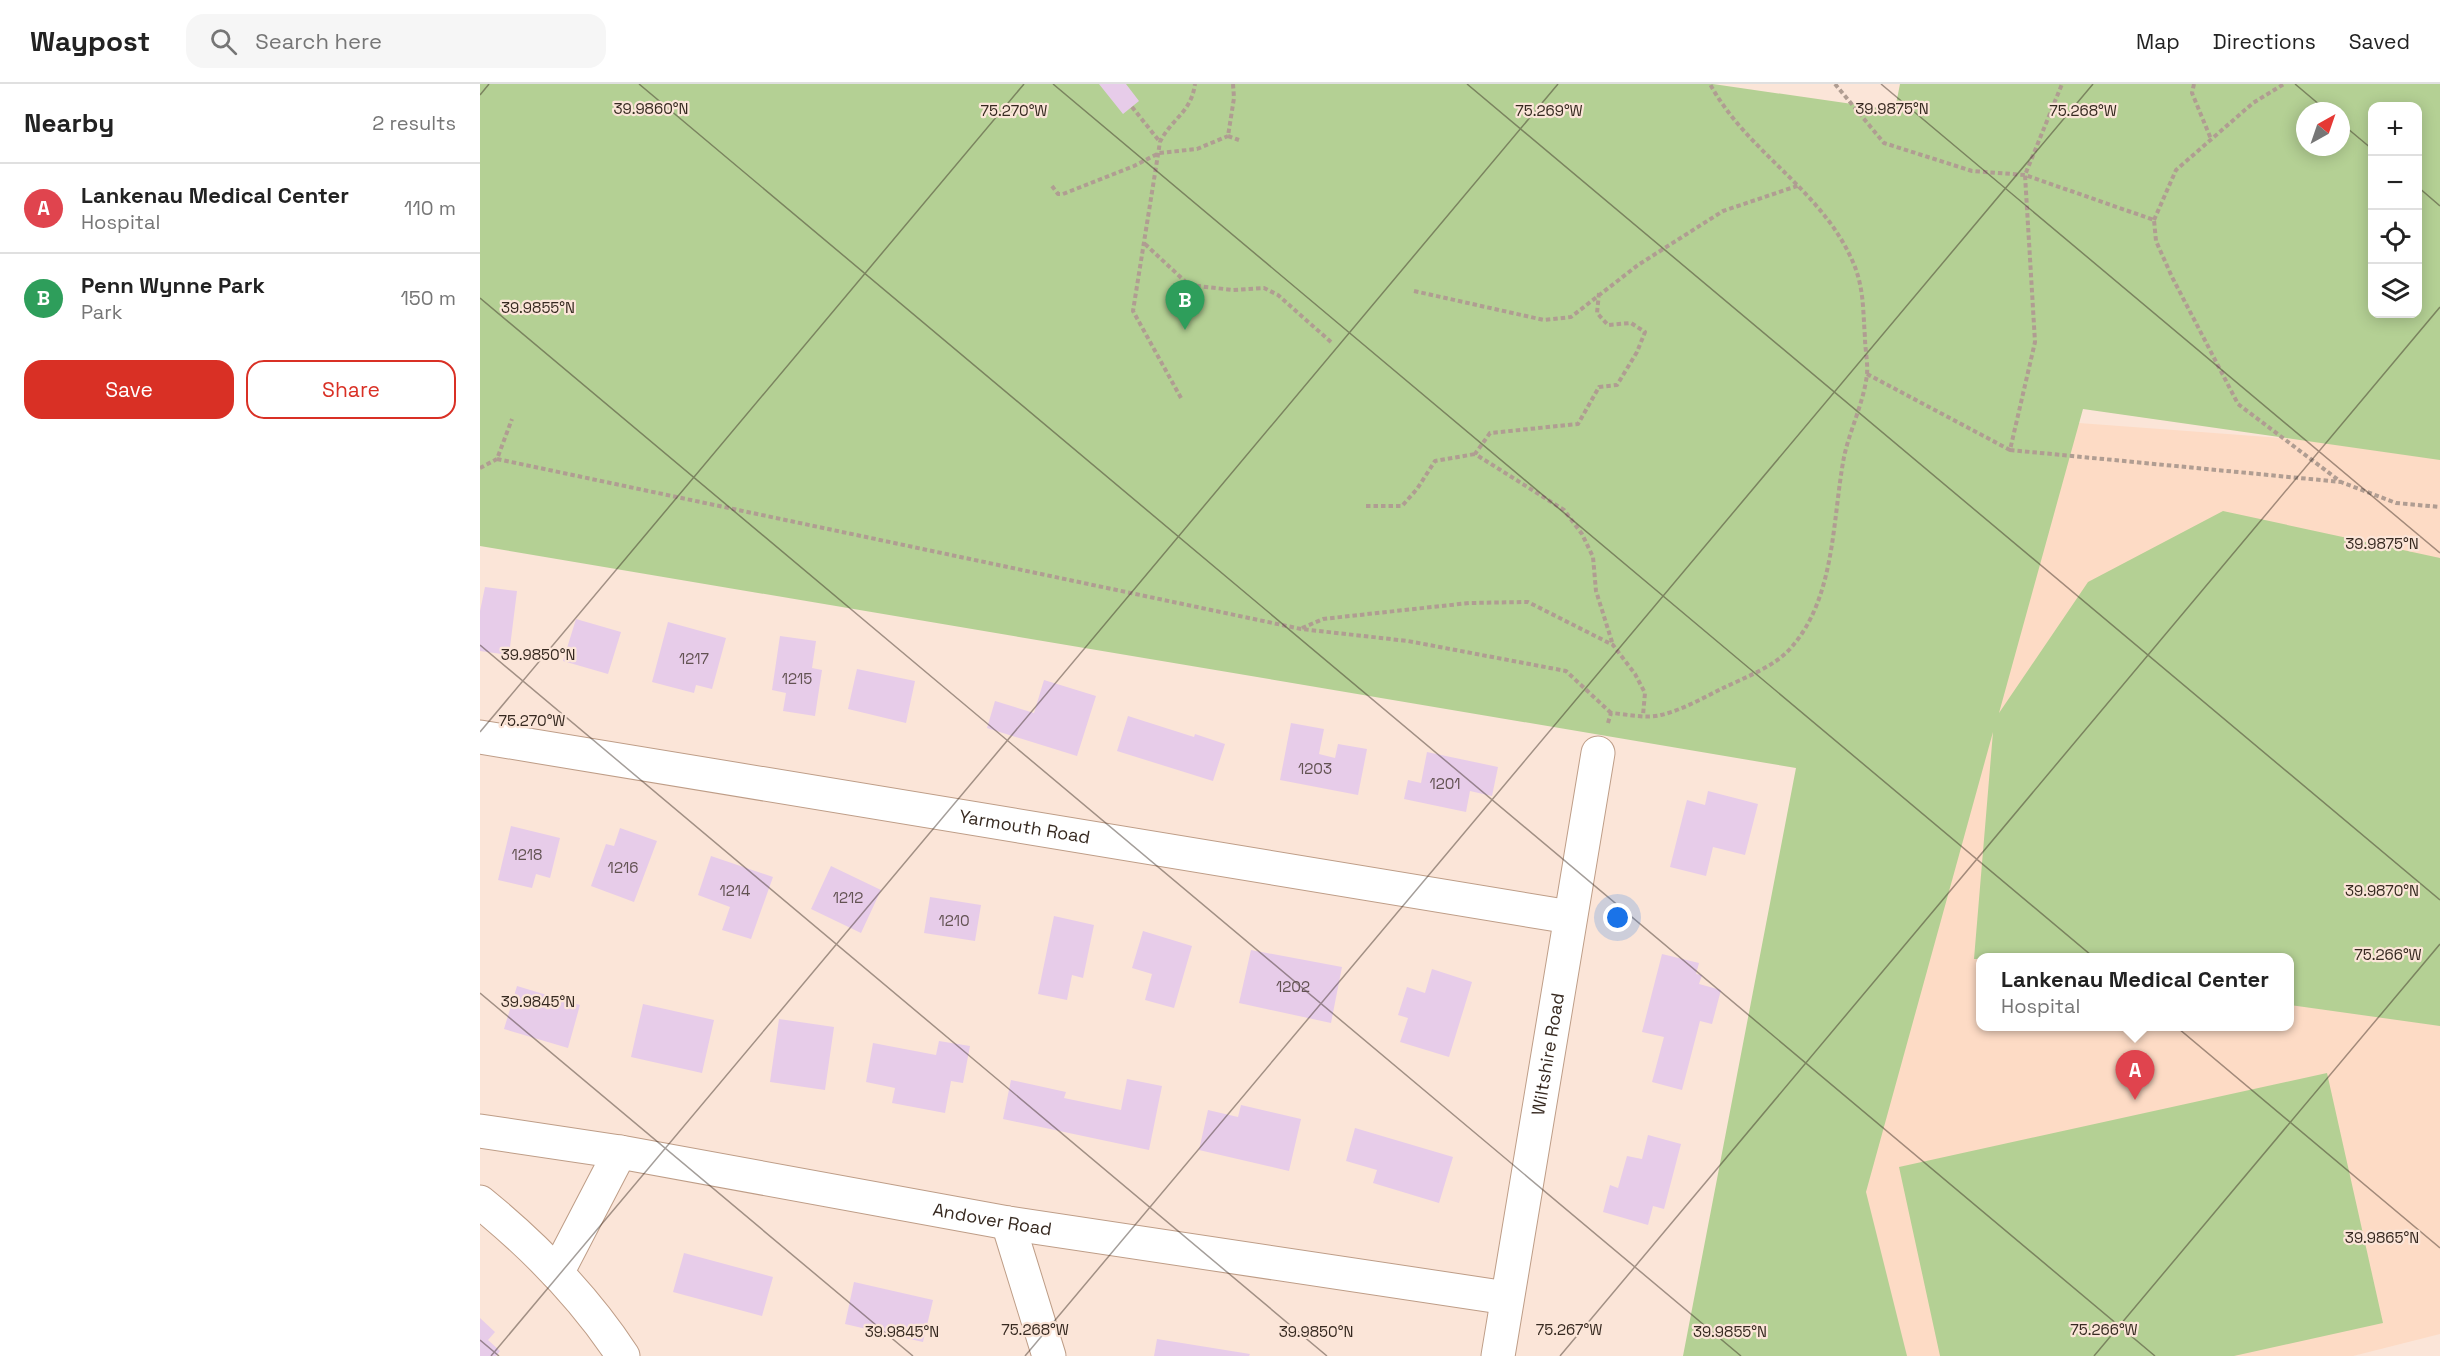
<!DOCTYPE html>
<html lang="en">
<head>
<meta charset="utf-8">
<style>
  :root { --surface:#fff; --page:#f6f6f6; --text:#222; --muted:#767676; --line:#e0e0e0; --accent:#d93025 }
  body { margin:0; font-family:"Space Grotesk",sans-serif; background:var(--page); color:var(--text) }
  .controls { position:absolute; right:18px; top:18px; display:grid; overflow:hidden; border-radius:12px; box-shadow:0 3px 15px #0003 }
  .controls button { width:54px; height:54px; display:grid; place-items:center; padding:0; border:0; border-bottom:2px solid var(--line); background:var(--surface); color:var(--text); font:30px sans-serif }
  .compass { position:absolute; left:1816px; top:18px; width:54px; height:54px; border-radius:50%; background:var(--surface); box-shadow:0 3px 15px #0003; rotate:40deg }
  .you { position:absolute; left:1138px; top:834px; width:21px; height:21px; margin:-15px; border:4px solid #fff; border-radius:50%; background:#1a73e8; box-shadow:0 0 0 9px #1a73e833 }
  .badge { display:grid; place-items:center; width:39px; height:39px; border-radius:50%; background:var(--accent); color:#fff; font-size:20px; font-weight:700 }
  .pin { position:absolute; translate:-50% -50px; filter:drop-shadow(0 2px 3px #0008) }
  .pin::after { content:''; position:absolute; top:32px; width:21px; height:18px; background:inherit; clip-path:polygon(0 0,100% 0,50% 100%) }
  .popup { position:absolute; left:1496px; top:869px; width:318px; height:78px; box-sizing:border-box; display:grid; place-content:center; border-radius:12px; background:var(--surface); filter:drop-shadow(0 2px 4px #0005); font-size:20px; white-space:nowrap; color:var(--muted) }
  .popup b { font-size:22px; color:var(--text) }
  .popup::after { content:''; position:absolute; left:50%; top:100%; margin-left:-12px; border:12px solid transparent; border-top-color:var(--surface) }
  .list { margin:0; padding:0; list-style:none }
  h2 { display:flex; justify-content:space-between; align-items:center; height:78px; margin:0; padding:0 24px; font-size:26px }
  h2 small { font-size:20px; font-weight:400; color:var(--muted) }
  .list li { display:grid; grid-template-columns:39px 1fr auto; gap:18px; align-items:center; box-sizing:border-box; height:90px; padding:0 24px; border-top:2px solid var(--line) }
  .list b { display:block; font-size:22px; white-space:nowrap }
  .list p { margin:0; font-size:20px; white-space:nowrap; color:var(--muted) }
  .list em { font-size:20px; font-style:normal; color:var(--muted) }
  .actions { display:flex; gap:12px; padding:18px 24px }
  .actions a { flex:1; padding:14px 0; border:2px solid var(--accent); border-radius:18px; text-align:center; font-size:21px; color:var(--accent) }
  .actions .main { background:var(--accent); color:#fff }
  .icon { flex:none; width:33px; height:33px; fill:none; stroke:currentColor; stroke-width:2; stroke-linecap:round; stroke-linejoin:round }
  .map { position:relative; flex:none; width:1960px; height:1272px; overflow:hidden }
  header { display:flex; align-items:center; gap:36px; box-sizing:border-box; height:84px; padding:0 30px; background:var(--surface); border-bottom:2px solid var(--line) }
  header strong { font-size:28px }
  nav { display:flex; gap:33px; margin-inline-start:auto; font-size:21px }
  .search { width:420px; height:54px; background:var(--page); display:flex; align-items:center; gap:15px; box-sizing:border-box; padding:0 21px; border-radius:18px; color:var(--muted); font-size:22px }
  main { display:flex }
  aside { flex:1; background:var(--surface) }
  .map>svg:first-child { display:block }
</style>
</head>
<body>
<header>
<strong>Waypost</strong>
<div class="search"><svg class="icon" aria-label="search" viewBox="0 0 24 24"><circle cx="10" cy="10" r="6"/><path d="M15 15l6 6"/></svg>Search here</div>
<nav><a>Map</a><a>Directions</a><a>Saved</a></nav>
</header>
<main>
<aside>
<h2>Nearby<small>2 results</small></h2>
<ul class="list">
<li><span class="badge" style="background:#e0444e">A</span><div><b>Lankenau Medical Center</b><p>Hospital</p></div><em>110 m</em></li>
<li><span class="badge" style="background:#2e9e5b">B</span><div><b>Penn Wynne Park</b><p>Park</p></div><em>150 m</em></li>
</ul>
<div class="actions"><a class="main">Save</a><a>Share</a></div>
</aside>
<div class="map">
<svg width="1960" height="1272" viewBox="0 0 1960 1272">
  <rect width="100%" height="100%" fill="#fbe5d8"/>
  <path fill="#fddbc5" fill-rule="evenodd" d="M1506,332L1960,366V1250L1873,1272H1315ZM1500,874H1810V942H1500Z"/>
  <path fill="#b4d094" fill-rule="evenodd" d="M0,0H1233L1407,25H1415L1420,0H1960V376L1603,325L1519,629L1608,498L1743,427L1960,474V942L1810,921V874L1494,875L1513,648L1386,1108L1427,1272H1203L1316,684L0,462ZM1892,22H1938V230H1892ZM1825,27H1861V63H1825Z
    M1847,989L1903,1239L1754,1272H1460L1419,1083Z"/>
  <path fill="#e7cce9" d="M619,0H646L659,17L643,30Z
    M5,503L37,507L29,571L0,567V527Z
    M96,535L141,548L128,590L83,577Z
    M188,538L246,554L232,605L216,601L214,609L172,598Z
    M300,552L336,557L332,584L342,586L335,632L303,627L306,609L292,606Z
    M377,585L435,597L426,639L368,625Z
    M564,596L616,612L597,672L507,644L515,617L554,629Z
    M648,632L714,653L715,650L745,660L733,697L637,667Z
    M811,639L844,645L839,670L855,674L858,660L887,665L878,711L800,696Z
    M947,668L1018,683L1012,712L990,707L986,728L924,715L928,696L941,699Z
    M1228,707L1278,720L1265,771L1233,763L1226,792L1190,783L1207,716L1225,721Z
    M31,742L80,754L70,794L56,790L52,804L18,796Z
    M140,744L177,757L154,818L111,802L126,760L134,762Z
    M231,772L293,793L271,855L242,846L250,823L218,811Z
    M351,782L401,806L381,849L331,825Z
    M450,813L501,821L495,857L444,849Z
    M574,832L614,841L603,894L592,891L587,916L558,910Z
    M663,847L712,862L694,924L665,916L672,890L652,884Z
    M771,866L862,883L851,939L759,919Z
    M1182,870L1219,879L1216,890L1222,891L1219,900L1241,906L1232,940L1220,937L1202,1006L1172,998L1184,953L1162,948Z
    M952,885L992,898L969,973L920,958L928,934L918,931L927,903L945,909Z
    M37,902L100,921L88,964L24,945Z
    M163,920L234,936L222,989L151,973Z
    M299,935L354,943L345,1006L290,998Z
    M459,957L490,962L483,999L471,997L465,1029L412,1019L415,1004L386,998L393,959L456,971Z
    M647,995L682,1002L669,1066L523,1035L531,996L586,1008L584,1014L641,1026Z
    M761,1021L821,1035L809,1087L719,1066L728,1026L758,1033Z
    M875,1044L973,1073L959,1119L893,1099L897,1086L866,1077Z
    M1168,1051L1201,1060L1184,1125L1173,1122L1168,1141L1123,1128L1130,1101L1138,1104L1147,1072L1162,1075Z
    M204,1169L293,1193L282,1232L193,1208Z
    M374,1198L453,1216L443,1258L365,1240Z
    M0,1234L15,1248L8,1256L20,1267L16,1272H0Z
    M677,1255L770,1270L769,1272H674Z"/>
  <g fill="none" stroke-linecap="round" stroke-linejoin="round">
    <g stroke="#be9d87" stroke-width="35">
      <g id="minor">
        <path id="s1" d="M0,653L1090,833"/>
        <path id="s2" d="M0,1047L140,1068L528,1139L1027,1214"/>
        <path d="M0,1118C54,1162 105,1214 143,1272"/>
        <path d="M528,1139L569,1272"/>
        <path d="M77,1189L140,1068"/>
        <path id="s3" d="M1018,1272L1118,669"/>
      </g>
    </g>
    <path stroke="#b09d92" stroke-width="4" stroke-dasharray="4.5 3" stroke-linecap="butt" d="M753,0L754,14L748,52L759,56
      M1355,0L1404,59L1492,87L1545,91L1674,136L1676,157L1692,193L1758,320L1861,398L1916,419L1960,423
      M1714,0L1712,9L1731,55
      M652,23L680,58
      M572,102L578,110H583L654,82L679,69L717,65L748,52
      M1674,136L1696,86L1773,19L1804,0
      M665,160L709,201L753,206L784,204L798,211L852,259
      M934,207L1064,236L1091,233L1158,181L1243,127L1320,101
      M1119,209L1117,229L1128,241L1151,239L1165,248L1157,268L1137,301L1119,303L1098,340L1010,349L995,370L1084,426L1102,450L1113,473L1116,507L1133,561
      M1387,290L1530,366L1555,258L1545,91L1582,0
      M701,314L653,227L680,58C691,35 711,29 715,0
      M1530,366L1861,398
      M17,375L821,545L928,557L1086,587L1131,629
      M0,384L17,375L32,335
      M886,422H922L937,405L955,377L995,370
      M822,544L843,535L897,529L989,519L1048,518L1133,561L1155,590L1165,609L1163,631
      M1128,639L1131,629C1146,630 1166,635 1181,631C1202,626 1223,614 1243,604C1264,594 1293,583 1309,566C1356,515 1352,436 1364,373C1370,345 1384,318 1387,290C1388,278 1385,265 1385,254C1383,228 1384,207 1375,183C1345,107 1268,70 1230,0"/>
    <use href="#minor" stroke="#fff" stroke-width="33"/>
  </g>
  <path fill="none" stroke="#362920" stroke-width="1.5" stroke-opacity="0.45" d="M159,0L1675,1272M573,0L1960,1164M987,0L1960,816M1401,0L1960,469M1815,0L1847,27M0,11L9,0M1861,39L1892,65M1938,103L1960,122M0,214L1261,1272M0,561L847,1272M0,648L544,0M0,909L433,1272M0,1256L19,1272M11,1272L1078,0M545,1272L1613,0M1080,1272L1960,223M1614,1272L1960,860"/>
  <g text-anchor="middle" stroke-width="4.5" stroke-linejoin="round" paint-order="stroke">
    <g font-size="15" fill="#625252">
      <text x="214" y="580">1217</text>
      <text x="317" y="600">1215</text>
      <text x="835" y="690">1203</text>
      <text x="965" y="705">1201</text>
      <text x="47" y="776">1218</text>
      <text x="143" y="789">1216</text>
      <text x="255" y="812">1214</text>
      <text x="368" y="819">1212</text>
      <text x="474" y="842">1210</text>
      <text x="813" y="908">1202</text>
    </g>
    <g font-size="18" fill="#362920" stroke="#fbe5d8">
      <text dy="6" stroke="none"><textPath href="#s1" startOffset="552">Yarmouth Road</textPath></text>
      <text dy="6" stroke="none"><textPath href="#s3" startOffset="306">Wiltshire Road</textPath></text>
      <text dy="6" stroke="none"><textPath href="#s2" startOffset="520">Andover Road</textPath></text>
    </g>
  </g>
  <g font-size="15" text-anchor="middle" fill="#362920" stroke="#fbe5d8" stroke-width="4.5" stroke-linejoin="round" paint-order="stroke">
    <text x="171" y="30">39.9860°N</text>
    <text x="1412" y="30">39.9875°N</text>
    <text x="534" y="32">75.270°W</text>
    <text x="1069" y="32">75.269°W</text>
    <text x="1603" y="32">75.268°W</text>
    <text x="58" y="229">39.9855°N</text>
    <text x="1902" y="465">39.9875°N</text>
    <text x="58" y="576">39.9850°N</text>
    <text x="52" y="642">75.270°W</text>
    <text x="1902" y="812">39.9870°N</text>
    <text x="1908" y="876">75.266°W</text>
    <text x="58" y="923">39.9845°N</text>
    <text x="1902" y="1159">39.9865°N</text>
    <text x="555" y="1251">75.268°W</text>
    <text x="1089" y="1251">75.267°W</text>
    <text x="1624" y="1251">75.266°W</text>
    <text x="422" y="1253">39.9845°N</text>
    <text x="836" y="1253">39.9850°N</text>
    <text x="1250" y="1253">39.9855°N</text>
  </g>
</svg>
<div class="controls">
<button>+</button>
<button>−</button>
<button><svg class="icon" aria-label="locate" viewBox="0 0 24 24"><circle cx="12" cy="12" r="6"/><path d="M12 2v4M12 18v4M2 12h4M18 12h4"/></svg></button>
<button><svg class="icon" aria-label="layers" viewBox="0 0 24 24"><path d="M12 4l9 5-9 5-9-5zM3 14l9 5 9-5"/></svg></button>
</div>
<svg class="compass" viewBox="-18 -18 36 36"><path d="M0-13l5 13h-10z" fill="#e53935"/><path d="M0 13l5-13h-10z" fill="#767676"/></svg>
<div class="you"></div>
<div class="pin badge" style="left:1655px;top:1016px;background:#e0444e">A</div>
<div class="popup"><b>Lankenau Medical Center</b>Hospital</div>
<div class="pin badge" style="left:705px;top:246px;background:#2e9e5b">B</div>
</div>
</main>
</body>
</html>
